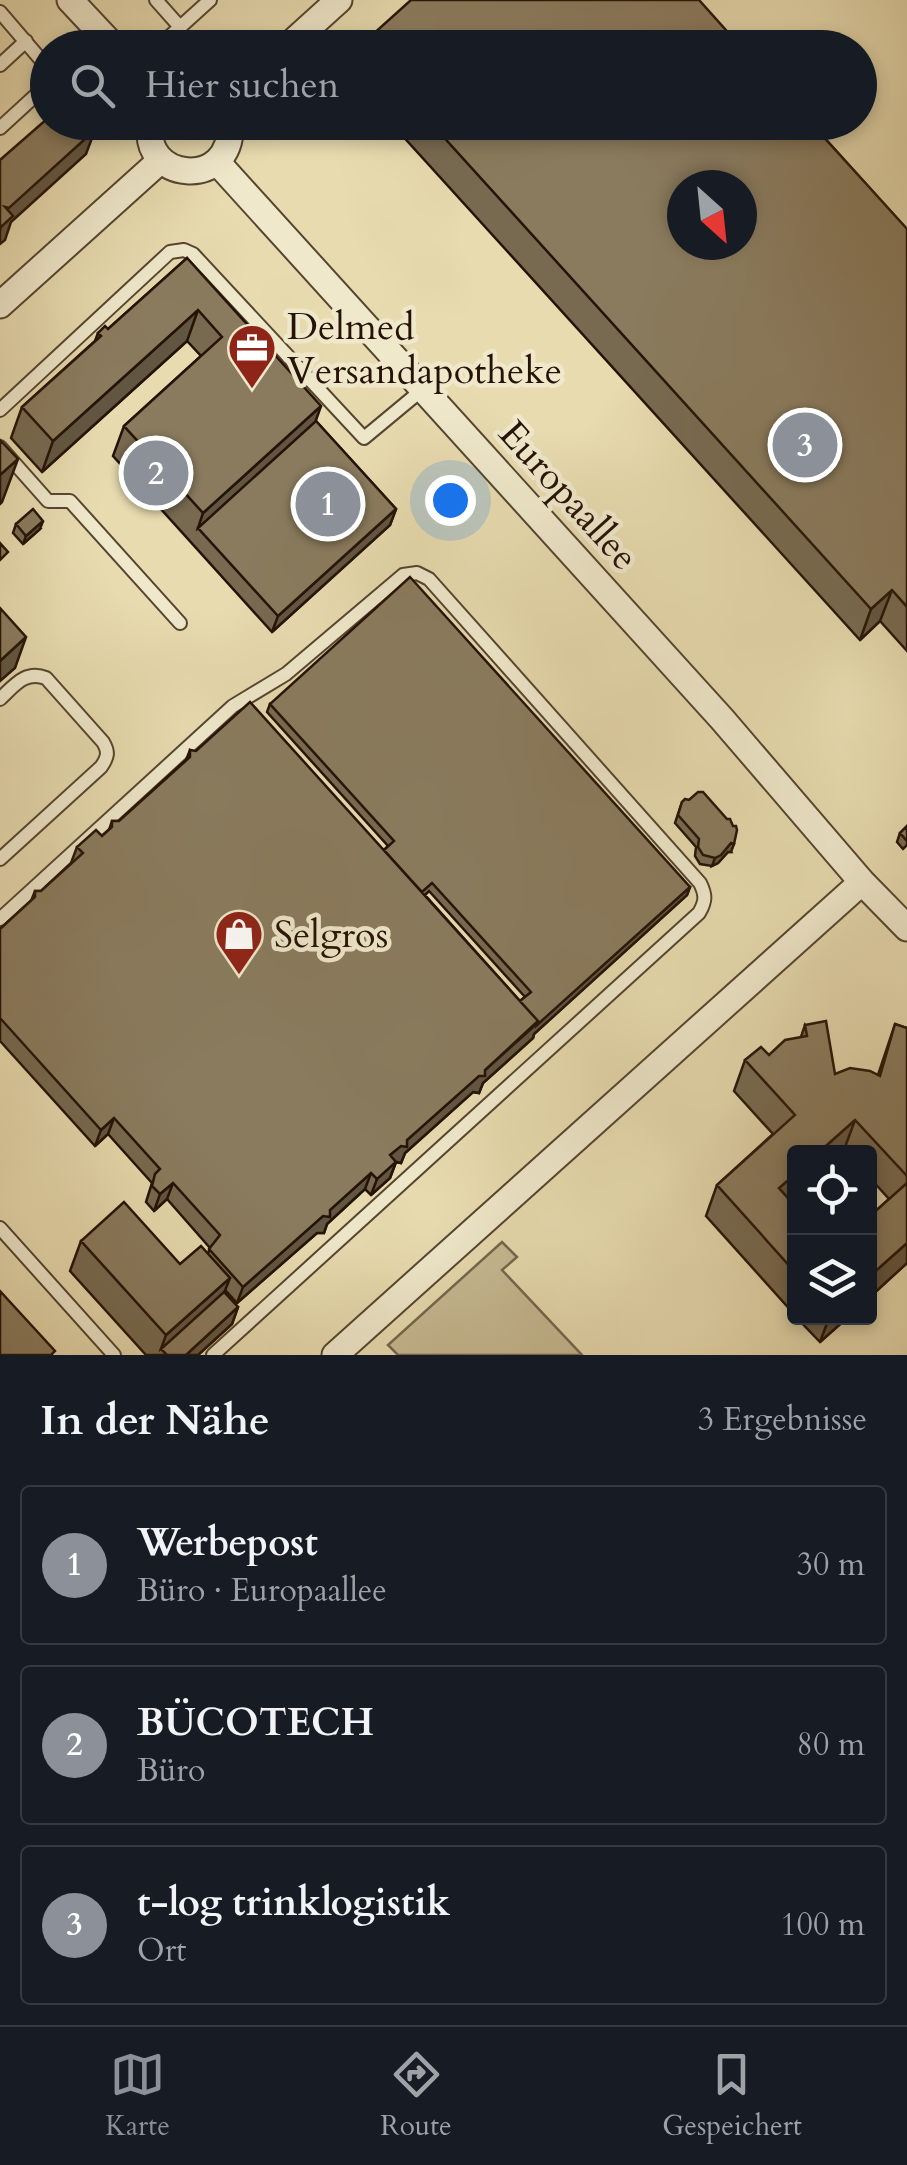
<!DOCTYPE html>
<html lang="de">
<head>
<meta charset="utf-8">
<style>
  :root { --surface:#171b24; --page:#242831; --text:#f1f3f6; --muted:#9ea1a6; --line:#363941; --accent:#8c9099 }
  body { margin:0; font-family:Cardo,serif; background:var(--page); color:var(--text) }
  .controls { position:absolute; right:30px; bottom:30px; display:grid; overflow:hidden; border-radius:10px; box-shadow:0 5px 15px #0003 }
  .controls button { width:90px; height:90px; display:grid; place-items:center; padding:0; border:0; border-bottom:2px solid var(--line); background:var(--surface); color:var(--text); font:50px sans-serif }
  .compass { position:absolute; left:667px; top:170px; width:90px; height:90px; border-radius:50%; background:var(--surface); box-shadow:0 5px 15px #0003; rotate:153deg }
  .you { position:absolute; left:450px; top:500px; width:35px; height:35px; margin:-25px; border:8px solid #fff; border-radius:50%; background:#1a73e8; box-shadow:0 0 0 15px #1a73e833 }
  .badge { display:grid; place-items:center; width:65px; height:65px; border-radius:50%; background:var(--accent); color:#fff; font-size:32px; font-weight:700 }
  .pin { position:absolute; translate:-50% -50%; border:5px solid #fff; box-shadow:0 2px 10px #0006 }
  .list { margin:0; padding:0; list-style:none }
  h2 { display:flex; justify-content:space-between; align-items:center; height:130px; margin:0; padding:0 40px; font-size:42px }
  h2 small { font-size:32px; font-weight:400; color:var(--muted) }
  .list li { display:grid; grid-template-columns:65px 1fr auto; gap:30px; align-items:center; box-sizing:border-box; height:160px; margin:0 20px 20px; padding:0 20px; border:2px solid var(--line); border-radius:10px }
  .list b { display:block; font-size:38px; white-space:nowrap }
  .list p { margin:0; font-size:32px; white-space:nowrap; color:var(--muted) }
  .list em { font-size:32px; font-style:normal; color:var(--muted) }
  .icon { flex:none; width:55px; height:55px; fill:none; stroke:currentColor; stroke-width:2; stroke-linecap:round; stroke-linejoin:round }
  .map { position:relative; flex:none; width:907px; height:1355px; overflow:hidden }
  .search { position:absolute; background:var(--surface); box-shadow:0 5px 15px #0003; left:30px; right:30px; top:30px; height:110px; display:flex; align-items:center; gap:25px; box-sizing:border-box; padding:0 35px; border-radius:55px; color:var(--muted); font-size:38px }
  .sheet { height:670px; background:var(--surface) }
  nav { display:flex; justify-content:space-around; align-items:center; box-sizing:border-box; height:140px; border-top:2px solid var(--line); background:var(--surface); font-size:28px; color:var(--muted) }
  nav a { display:grid; justify-items:center; gap:5px }
  nav .on { color:var(--accent) }
  .map>svg:first-child { display:block }
</style>
</head>
<body>
<div class="map">
<svg width="907" height="1355" viewBox="0 0 907 1355">
  <rect width="100%" height="100%" fill="#e7dbaf"/>
  <filter id="stains"><feTurbulence type="fractalNoise" baseFrequency=".002" numOctaves="4"/><feColorMatrix values="0 0 0 0 .2 0 0 0 0 .09 0 0 0 0 .02 0 0 0 .5 -.17"/></filter>
  <radialGradient id="worn" r=".72"><stop offset=".6" stop-color="#630" stop-opacity="0"/><stop offset="1" stop-color="#630" stop-opacity=".3"/></radialGradient>
  <path fill="#c6b992" stroke="#76664c" stroke-width="2.5" d="M502,1242L517,1257L502,1270L582,1355H398L388,1345Z"/>
  <g fill="none" stroke-linecap="round" stroke-linejoin="round">
    <g stroke="#564530" stroke-width="16">
      <path id="service" d="M156,0L180,27
        M0,12L48,68
        M157,48L210,0
        M0,65L26,41
        M0,128L48,84
        M0,410L170,252L184,250L193,254L364,438L423,389
        M0,447L48,501H70L180,623
        M0,699C14,686 25,670 46,678L103,742C109,752 108,757 101,767L0,859
        M0,919L233,706L286,674L403,575L417,573L429,579L700,883C706,895 706,901 699,913L213,1355
        M0,1228L114,1355"/>
    </g>
    <g stroke="#564530" stroke-width="29">
      <path id="minor" d="M70,0L115,48
        M286,48L339,0
        M152,122C136,180 235,194 230,122
        M217,162L722,719L862,882L907,928
        M0,305L161,160
        M335,1355L862,882"/>
    </g>
    <use href="#service" stroke="#efe8cb" stroke-width="12"/>
    <use href="#minor" stroke="#efe8cb" stroke-width="25"/>
  </g>
  <path fill="#776a51" stroke="#251306" stroke-width="2.5" fill-rule="evenodd" d="M372,35L742,48H367Z
    M390,122H810L907,229V651L880,621L860,640Z
    M187,258L316,421L396,509L390,525L272,632L113,456L124,426L201,356L187,341L42,472L11,438L22,407L95,341L98,333L108,329Z
    M16,524L40,529L23,544L13,533Z
    M270,704L690,887L687,895L534,1034L533,1038L483,1083L479,1093L473,1092L405,1153L401,1163L396,1162L390,1178L371,1195L365,1189L327,1224L324,1233H317L237,1303L225,1290L224,1292L238,1307L232,1324L198,1355H146L70,1271L81,1241L180,1264L208,1253L210,1248L167,1199L154,1211L146,1202L152,1183L108,1134L95,1146L0,1041V929L31,901L35,891H41L71,863L77,847L102,836L109,830L112,821H119L186,760L190,750L384,850L388,846L267,712ZM429,891L525,997L520,1001L425,895Z
    M689,800L731,852H728L718,863L712,866L700,864L695,856L696,847L675,823L682,802Z
    M907,826V845L903,849L897,842L900,833Z
    M895,1024L907,1028V1263L870,1297V1216L889,1199L870,1178V1152H846L844,1150L790,1200L794,1205V1314L706,1216L717,1185L773,1134L734,1091L745,1060L769,1055L801,1037L805,1025L835,1074L878,1075Z
    M797,1318H847L820,1342Z"/>
  <path fill="#615642" stroke="#251306" stroke-width="2.5" d="M95,130L86,154L11,222L5,240L0,244V231L5,207Z
    M198,310L187,341L42,472L53,441Z
    M321,406L310,437L198,528L203,513Z
    M18,459L2,502L0,504V475Z
    M396,509L390,525L272,632L278,616Z
    M43,521L40,529L23,544L26,536Z
    M892,590L880,621L860,640L871,609Z
    M26,637L15,668L0,681V661Z
    M731,843L734,844L731,852H728L718,863L712,866L715,858Z
    M690,887L687,895L534,1034L533,1038L483,1083L479,1093L473,1092L405,1153L401,1163L396,1162L390,1178L371,1195L377,1179L390,1155Z
    M114,1118L108,1134L95,1146L101,1130Z
    M855,1120L844,1150L842,1152H819Z
    M371,1173L365,1189L327,1224L324,1233H317L237,1303L243,1287Z
    M794,1175V1195L768,1219L779,1188Z
    M173,1183L167,1199L154,1211L160,1194Z
    M907,1243V1263L870,1297V1276Z
    M230,1278L218,1308L161,1349L166,1335Z
    M238,1307L232,1324L198,1355H186Z
    M829,1318H847L820,1342Z"/>
  <path fill="#8a7b5e" stroke="#251306" stroke-width="2.5" fill-rule="evenodd" d="M411,0H699L742,48H383L372,35Z
    M48,118V122H88L95,130L9,208L5,207L13,216L1,227L0,225V160Z
    M430,122H810L907,229V607L892,590L871,609ZM682,185H742V245H682Z
    M187,258L321,406L203,513L124,426L222,337L198,310L53,441L22,407L101,336L98,333L105,326L108,329Z
    M316,421L396,509L278,616L198,528Z
    M0,440L18,459L0,475Z
    M33,509L43,521L26,536L16,524Z
    M0,543L8,552L0,560Z
    M410,577L690,887L537,1025L538,1021L520,1001L531,992L432,883L422,892L384,850L394,841L270,704Z
    M0,608L26,637L0,661Z
    M250,702L538,1021L485,1070V1076H479L407,1140V1147L401,1146L390,1155L396,1162L377,1179L371,1173L330,1210V1217L323,1216L243,1287L209,1249L220,1235L173,1183L160,1194L152,1186L155,1174L160,1169L114,1118L101,1130L0,1018V929L35,897V891H41L83,853L77,847L96,830L102,836L112,827V821H119L190,757V750L196,751Z
    M698,792H703L727,819H730L733,826H736L737,830L734,844L731,843L721,855L715,858L703,855L698,847L699,839L678,815L682,802L685,799L689,800Z
    M907,826V840H906L900,833Z
    M826,1021L835,1074L850,1068L870,1071L880,1076L895,1024L907,1028V1176L855,1120L819,1152H794V1175L779,1188L794,1205V1271L717,1185L795,1115L745,1060L761,1047L769,1055L785,1040L807,1036L805,1025Z
    M907,1183V1243L870,1276V1216Z
    M124,1202L180,1264L201,1246L230,1278L166,1335L81,1241Z
    M0,1291L55,1351L51,1355H0Z
    M224,1292L238,1307L186,1355H167L161,1349Z"/>
  <defs>
    <g id="office-pin" transform="scale(2.5)"><path d="M0 17L-7.5 6A9.5 9.5 0 1 1 7.5 6Z" fill="#8f2418" stroke="#efe8cb"/><path d="M-6-3h4V-5.5h4V-3h4V5H-6ZM-1-4.5V-3h2v-1.5ZM-6 0V1H6V0Z" fill="#fff"/></g>
    <g id="shop-pin" transform="scale(2.5)"><path d="M0 17L-7.5 6A9.5 9.5 0 1 1 7.5 6Z" fill="#8f2418" stroke="#efe8cb"/><path d="M-5-2.5h2.3a2.7 3.5 0 0 1 5.4 0H5L5.5 6h-11ZM-1.5-2.5h3a1.5 2.3 0 0 0-3 0Z" fill="#fff"/></g>
  </defs>
  <g fill-rule="evenodd">
    <use href="#office-pin" x="252" y="348"/>
    <use href="#shop-pin" x="239" y="934"/>
  </g>
  <g text-anchor="middle" stroke-width="9" stroke-linejoin="round" paint-order="stroke">
    <g font-size="38" fill="#251306" stroke="#efe8cb" text-anchor="start">
      <text x="287" y="339">Delmed<tspan x="287" dy="44">Versandapotheke</tspan></text>
      <text x="274" y="947">Selgros</text>
    </g>
    <g font-size="38" fill="#251306" stroke="#efe8cb">
      <text transform="translate(569 495) rotate(48)" y="13">Europaallee</text>
    </g>
  </g>
  <rect width="100%" height="100%" filter="url(#stains)"/>
  <rect width="100%" height="100%" fill="url(#worn)"/>
</svg>
<div class="controls">
<button><svg class="icon" aria-label="locate" viewBox="0 0 24 24"><circle cx="12" cy="12" r="6"/><path d="M12 2v4M12 18v4M2 12h4M18 12h4"/></svg></button>
<button><svg class="icon" aria-label="layers" viewBox="0 0 24 24"><path d="M12 4l9 5-9 5-9-5zM3 14l9 5 9-5"/></svg></button>
</div>
<svg class="compass" viewBox="-18 -18 36 36"><path d="M0-13l5 13h-10z" fill="#e53935"/><path d="M0 13l5-13h-10z" fill="#9ea1a6"/></svg>
<div class="you"></div>
<div class="pin badge" style="left:328px;top:504px">1</div>
<div class="pin badge" style="left:156px;top:473px">2</div>
<div class="pin badge" style="left:805px;top:445px">3</div>
<div class="search"><svg class="icon" aria-label="search" viewBox="0 0 24 24"><circle cx="10" cy="10" r="6"/><path d="M15 15l6 6"/></svg>Hier suchen</div>
</div>
<section class="sheet">
<h2>In der Nähe<small>3 Ergebnisse</small></h2>
<ul class="list">
<li><span class="badge">1</span><div><b>Werbepost</b><p>Büro · Europaallee</p></div><em>30 m</em></li>
<li><span class="badge">2</span><div><b>BÜCOTECH</b><p>Büro</p></div><em>80 m</em></li>
<li><span class="badge">3</span><div><b>t-log trinklogistik</b><p>Ort</p></div><em>100 m</em></li>
</ul>
</section>
<nav>
<a class="on"><svg class="icon" aria-label="map" viewBox="0 0 24 24"><path d="M3 6l6-2 6 2 6-2v14l-6 2-6-2-6 2zM9 4v14M15 6v14"/></svg>Karte</a>
<a><svg class="icon" aria-label="directions" viewBox="0 0 24 24"><path d="M12 3l9 9-9 9-9-9zM9 14v-3h6M13 9l2 2-2 2"/></svg>Route</a>
<a><svg class="icon" aria-label="saved" viewBox="0 0 24 24"><path d="M7 4h10v16l-5-4-5 4z"/></svg>Gespeichert</a>
</nav>
</body>
</html>
